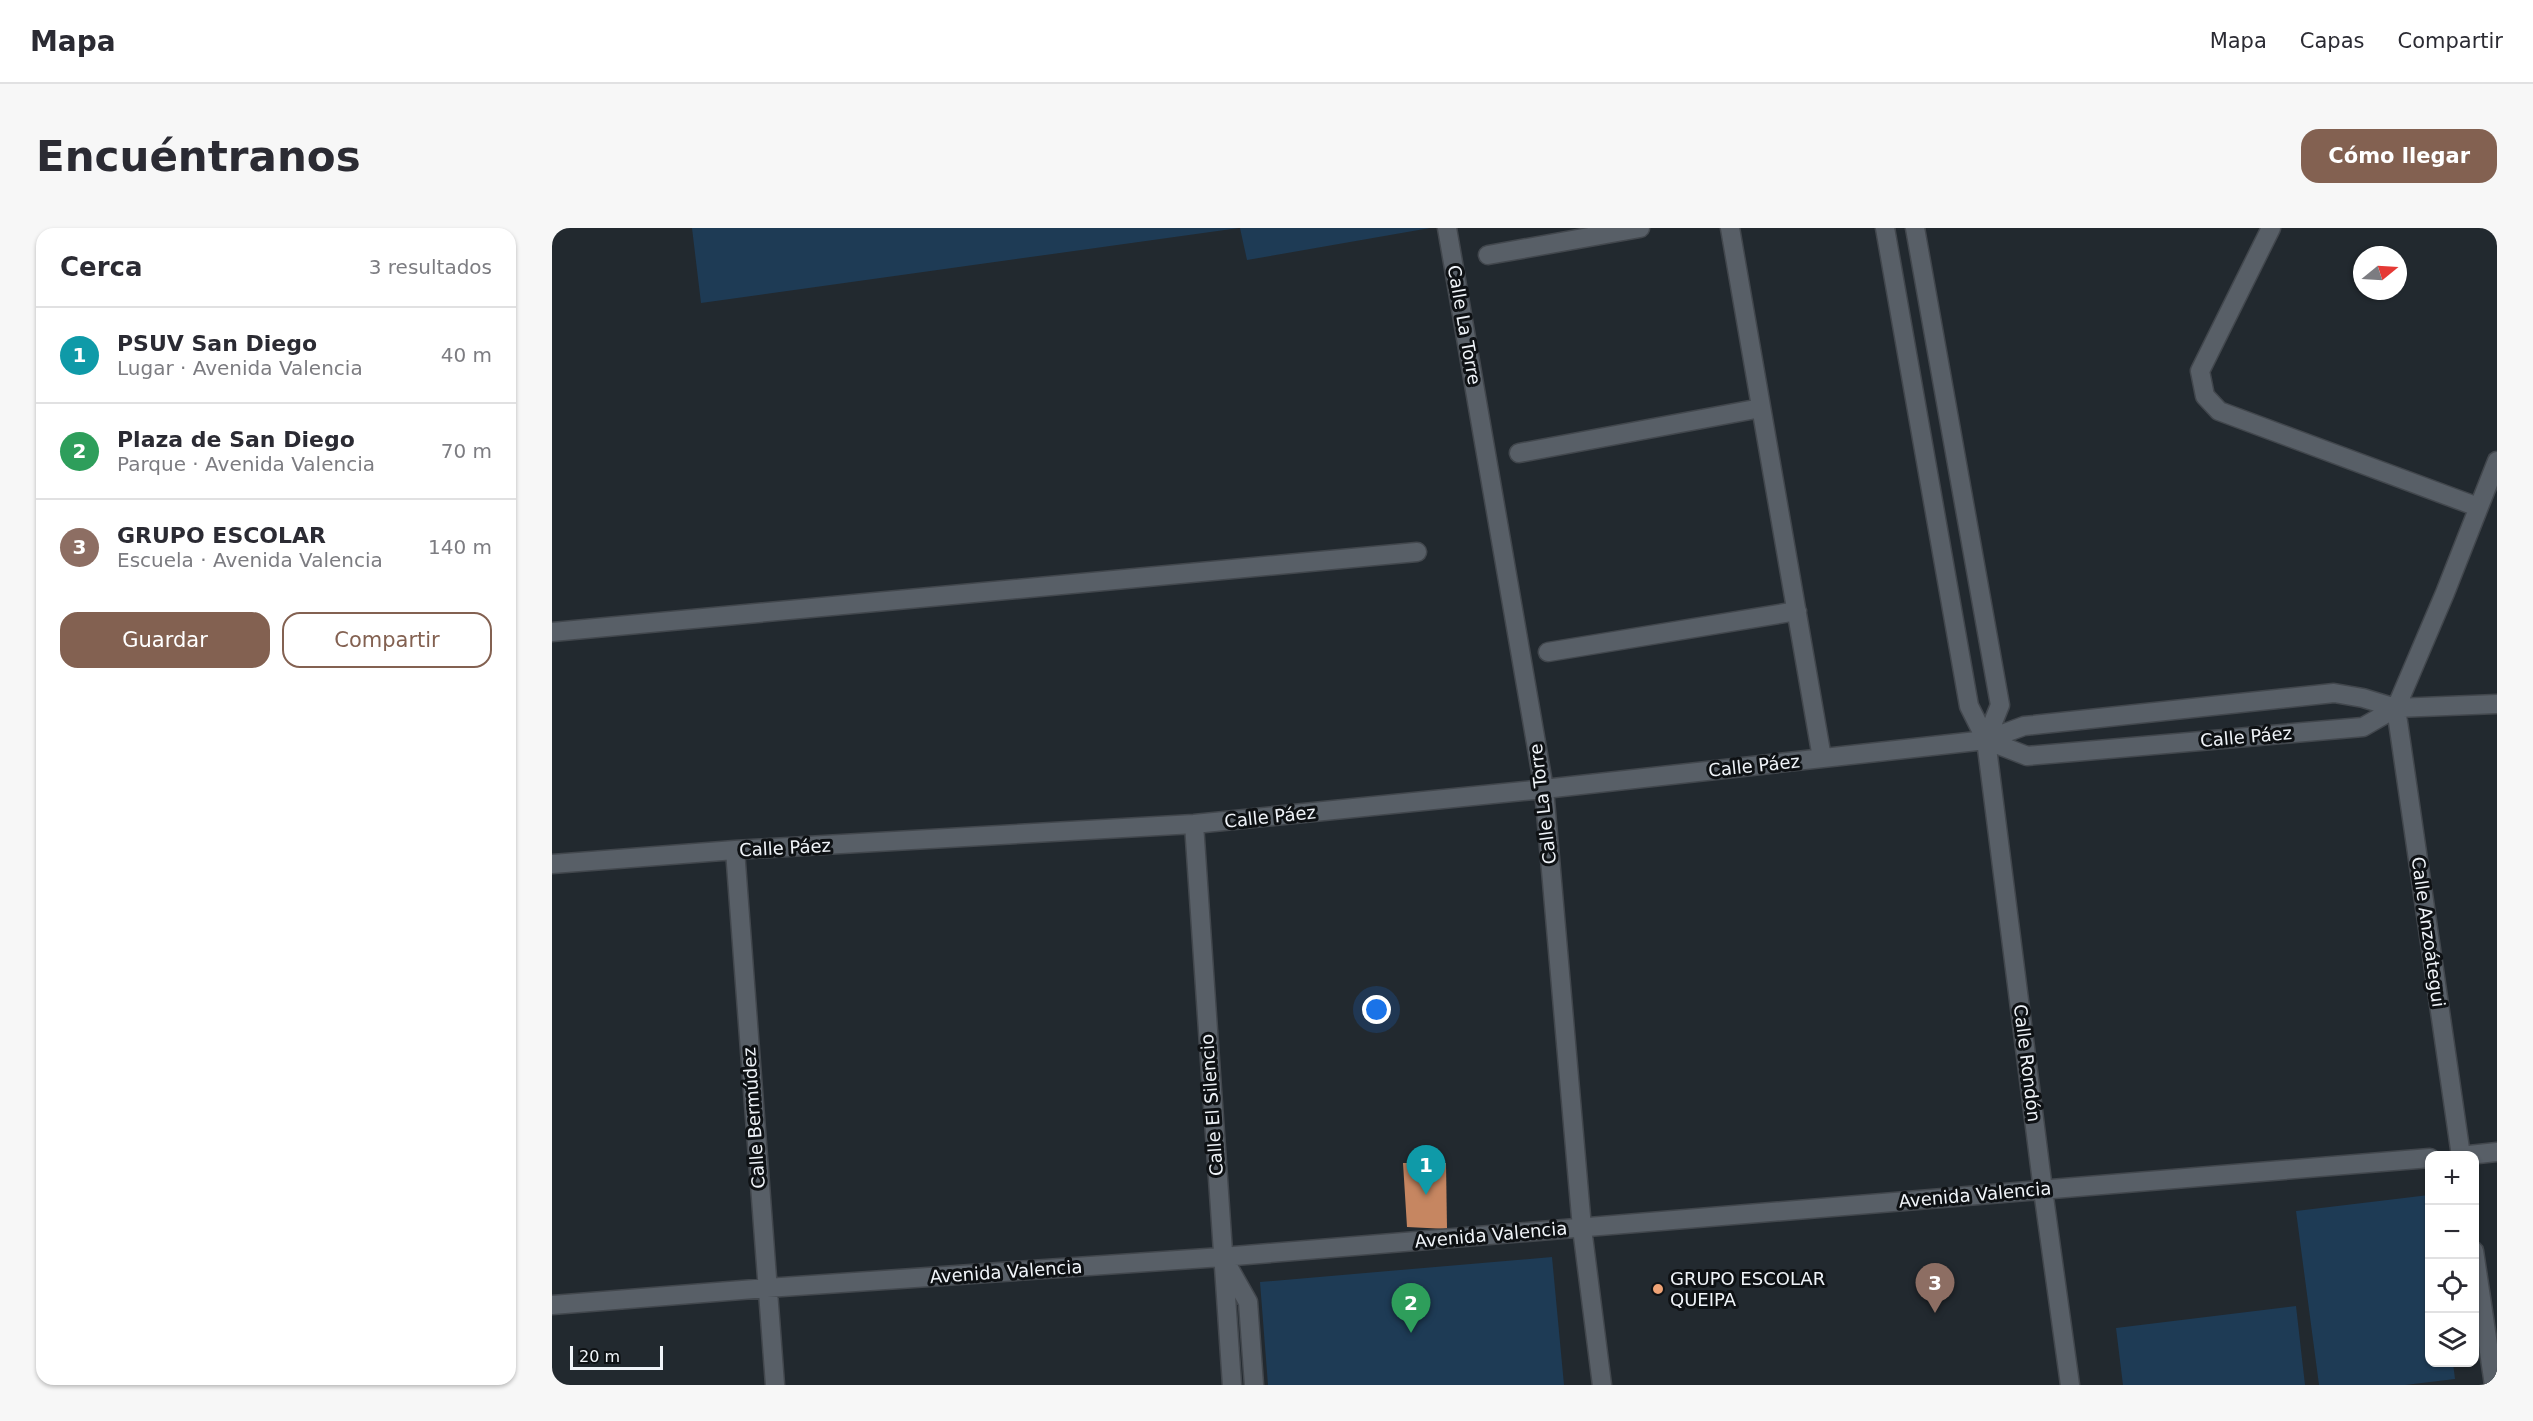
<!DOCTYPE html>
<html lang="es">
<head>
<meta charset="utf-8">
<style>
  :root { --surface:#fff; --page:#f7f7f7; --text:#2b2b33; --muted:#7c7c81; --line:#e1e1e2; --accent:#836151 }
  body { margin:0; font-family:"DejaVu Sans",sans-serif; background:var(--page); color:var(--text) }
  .controls { position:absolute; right:18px; bottom:18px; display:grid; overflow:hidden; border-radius:12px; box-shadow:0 2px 4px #0004 }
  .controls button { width:54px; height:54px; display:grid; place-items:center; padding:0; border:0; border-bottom:2px solid var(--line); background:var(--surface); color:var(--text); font:30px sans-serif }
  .compass { position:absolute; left:1801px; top:18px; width:54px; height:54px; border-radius:50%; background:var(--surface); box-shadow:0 2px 4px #0004; rotate:72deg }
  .scale { position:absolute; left:18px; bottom:15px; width:93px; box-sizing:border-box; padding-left:6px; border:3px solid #f0f4f9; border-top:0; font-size:16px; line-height:21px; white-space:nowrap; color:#f0f4f9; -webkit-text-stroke:4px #0e1114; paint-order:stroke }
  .you { position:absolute; left:825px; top:782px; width:21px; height:21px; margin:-15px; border:4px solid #fff; border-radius:50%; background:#1a73e8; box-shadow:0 0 0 9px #1a73e833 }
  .badge { display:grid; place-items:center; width:39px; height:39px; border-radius:50%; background:var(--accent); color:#fff; font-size:20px; font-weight:700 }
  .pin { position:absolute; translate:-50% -50px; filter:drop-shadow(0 2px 3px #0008) }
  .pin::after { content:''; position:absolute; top:32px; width:21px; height:18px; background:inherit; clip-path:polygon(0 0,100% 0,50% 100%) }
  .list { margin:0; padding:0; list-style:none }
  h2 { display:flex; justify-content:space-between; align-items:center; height:78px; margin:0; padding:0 24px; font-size:26px }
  h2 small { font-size:20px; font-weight:400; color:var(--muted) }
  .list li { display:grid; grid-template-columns:39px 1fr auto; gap:18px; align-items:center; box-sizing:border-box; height:96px; padding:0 24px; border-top:2px solid var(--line) }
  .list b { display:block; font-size:22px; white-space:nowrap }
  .list p { margin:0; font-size:20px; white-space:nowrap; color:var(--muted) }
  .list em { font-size:20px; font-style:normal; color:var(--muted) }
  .actions { display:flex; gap:12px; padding:18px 24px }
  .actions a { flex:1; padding:14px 0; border:2px solid var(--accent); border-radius:18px; text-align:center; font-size:21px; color:var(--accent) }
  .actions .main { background:var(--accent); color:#fff }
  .icon { flex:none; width:33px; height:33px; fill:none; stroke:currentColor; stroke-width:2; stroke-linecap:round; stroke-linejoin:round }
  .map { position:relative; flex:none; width:1945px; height:1157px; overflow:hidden; border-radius:18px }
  header { display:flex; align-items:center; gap:36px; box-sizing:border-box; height:84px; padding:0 30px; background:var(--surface); border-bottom:2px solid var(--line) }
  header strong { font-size:28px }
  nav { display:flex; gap:33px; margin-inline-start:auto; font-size:21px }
  .intro { display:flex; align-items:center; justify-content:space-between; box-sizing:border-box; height:144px; padding:0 36px }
  h1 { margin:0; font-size:42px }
  .button { padding:15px 27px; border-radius:18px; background:var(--accent); color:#fff; font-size:21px; font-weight:700 }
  main { display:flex; gap:36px; padding:0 36px }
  aside { flex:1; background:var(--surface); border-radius:18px; box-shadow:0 2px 4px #0004 }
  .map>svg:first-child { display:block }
</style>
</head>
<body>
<header>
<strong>Mapa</strong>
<nav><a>Mapa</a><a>Capas</a><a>Compartir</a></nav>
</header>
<div class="intro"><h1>Encuéntranos</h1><a class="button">Cómo llegar</a></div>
<main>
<aside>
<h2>Cerca<small>3 resultados</small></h2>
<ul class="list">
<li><span class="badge" style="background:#0f9aa8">1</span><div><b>PSUV San Diego</b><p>Lugar · Avenida Valencia</p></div><em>40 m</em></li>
<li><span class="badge" style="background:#2e9e5b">2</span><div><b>Plaza de San Diego</b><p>Parque · Avenida Valencia</p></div><em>70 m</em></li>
<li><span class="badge" style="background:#8d6e63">3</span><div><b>GRUPO ESCOLAR</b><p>Escuela · Avenida Valencia</p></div><em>140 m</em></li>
</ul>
<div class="actions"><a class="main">Guardar</a><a>Compartir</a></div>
</aside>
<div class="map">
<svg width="1945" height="1157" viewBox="0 0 1945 1157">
  <rect width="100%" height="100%" fill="#22292f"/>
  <path fill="#1e3b55" d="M140,0H687L149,75Z
    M688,0H878L695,32Z
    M1877,967L1878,1134L1901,1135L1903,1151L1853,1157H1767L1744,983Z
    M1000,1029L1012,1157H716L708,1054Z
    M1744,1078L1753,1157H1571L1564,1100Z"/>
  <path fill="#c68661" d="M851,935H894L895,1001L855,999Z"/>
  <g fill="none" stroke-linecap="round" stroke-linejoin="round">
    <g stroke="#42474d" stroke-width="21">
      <path id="minor" d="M895,0L992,561L1030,1000L1050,1157
        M1178,0L1270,530
        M1333,0L1417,478L1434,512L1491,962L1518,1157
        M1363,0L1448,477L1434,512
        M1719,0L1648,143L1653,168L1667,183L1926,279
        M936,27L1088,0
        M967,225L1209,180
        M0,404L865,324
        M996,424L1245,383
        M1844,480L1909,928
        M1844,480L1893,365L1945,233
        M1434,512L1475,528L1811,499L1844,480
        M642,596L680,1157
        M183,622L223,1157
        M0,636L183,622L642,596L992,561L1434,512L1472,498L1782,465L1811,470L1844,480L1945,476
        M1908,928L1945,924
        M1922,1023L1942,1157
        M673,1033L696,1074L702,1157
        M0,1077L215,1060L670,1029L1878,930"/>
    </g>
    <use href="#minor" stroke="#585f67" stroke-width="18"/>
  </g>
  <circle fill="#efa376" stroke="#0e1114" stroke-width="2" cx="1106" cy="1061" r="6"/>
  <g text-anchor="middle" stroke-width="6" stroke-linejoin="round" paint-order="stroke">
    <g font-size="18" fill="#f0f4f9" stroke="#0e1114">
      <text transform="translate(912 97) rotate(80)" y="6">Calle La Torre</text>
      <text transform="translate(1694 509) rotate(-5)" y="6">Calle Páez</text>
      <text transform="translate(1202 538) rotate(-6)" y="6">Calle Páez</text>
      <text transform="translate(991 576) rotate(-97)" y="6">Calle La Torre</text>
      <text transform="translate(718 589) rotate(-6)" y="6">Calle Páez</text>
      <text transform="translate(233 620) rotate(-3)" y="6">Calle Páez</text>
      <text transform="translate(1876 704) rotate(82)" y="6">Calle Anzoátegui</text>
      <text transform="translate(1475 835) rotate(83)" y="6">Calle Rondón</text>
      <text transform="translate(660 877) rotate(-94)" y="6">Calle El Silencio</text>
      <text transform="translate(202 890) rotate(-94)" y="6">Calle Bermúdez</text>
      <text transform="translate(1423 967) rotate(-5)" y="6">Avenida Valencia</text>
      <text transform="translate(939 1007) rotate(-5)" y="6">Avenida Valencia</text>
      <text transform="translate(454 1044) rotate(-4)" y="6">Avenida Valencia</text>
    </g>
    <g font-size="18" fill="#f0f4f9" stroke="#0e1114" text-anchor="start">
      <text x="1118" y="1057">GRUPO ESCOLAR<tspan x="1118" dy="21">QUEIPA</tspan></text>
    </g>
  </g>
</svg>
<div class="controls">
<button>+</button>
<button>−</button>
<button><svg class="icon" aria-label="locate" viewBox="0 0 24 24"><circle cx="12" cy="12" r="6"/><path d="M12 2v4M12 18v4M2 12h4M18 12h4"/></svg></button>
<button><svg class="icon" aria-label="layers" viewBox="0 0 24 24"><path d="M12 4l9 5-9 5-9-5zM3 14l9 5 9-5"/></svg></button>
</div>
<svg class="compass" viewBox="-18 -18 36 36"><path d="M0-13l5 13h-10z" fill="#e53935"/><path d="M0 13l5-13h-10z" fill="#7c7c81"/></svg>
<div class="scale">20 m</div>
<div class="you"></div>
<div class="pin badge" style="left:874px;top:967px;background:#0f9aa8">1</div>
<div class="pin badge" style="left:859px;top:1105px;background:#2e9e5b">2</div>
<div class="pin badge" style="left:1383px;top:1085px;background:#8d6e63">3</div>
</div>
</main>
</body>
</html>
